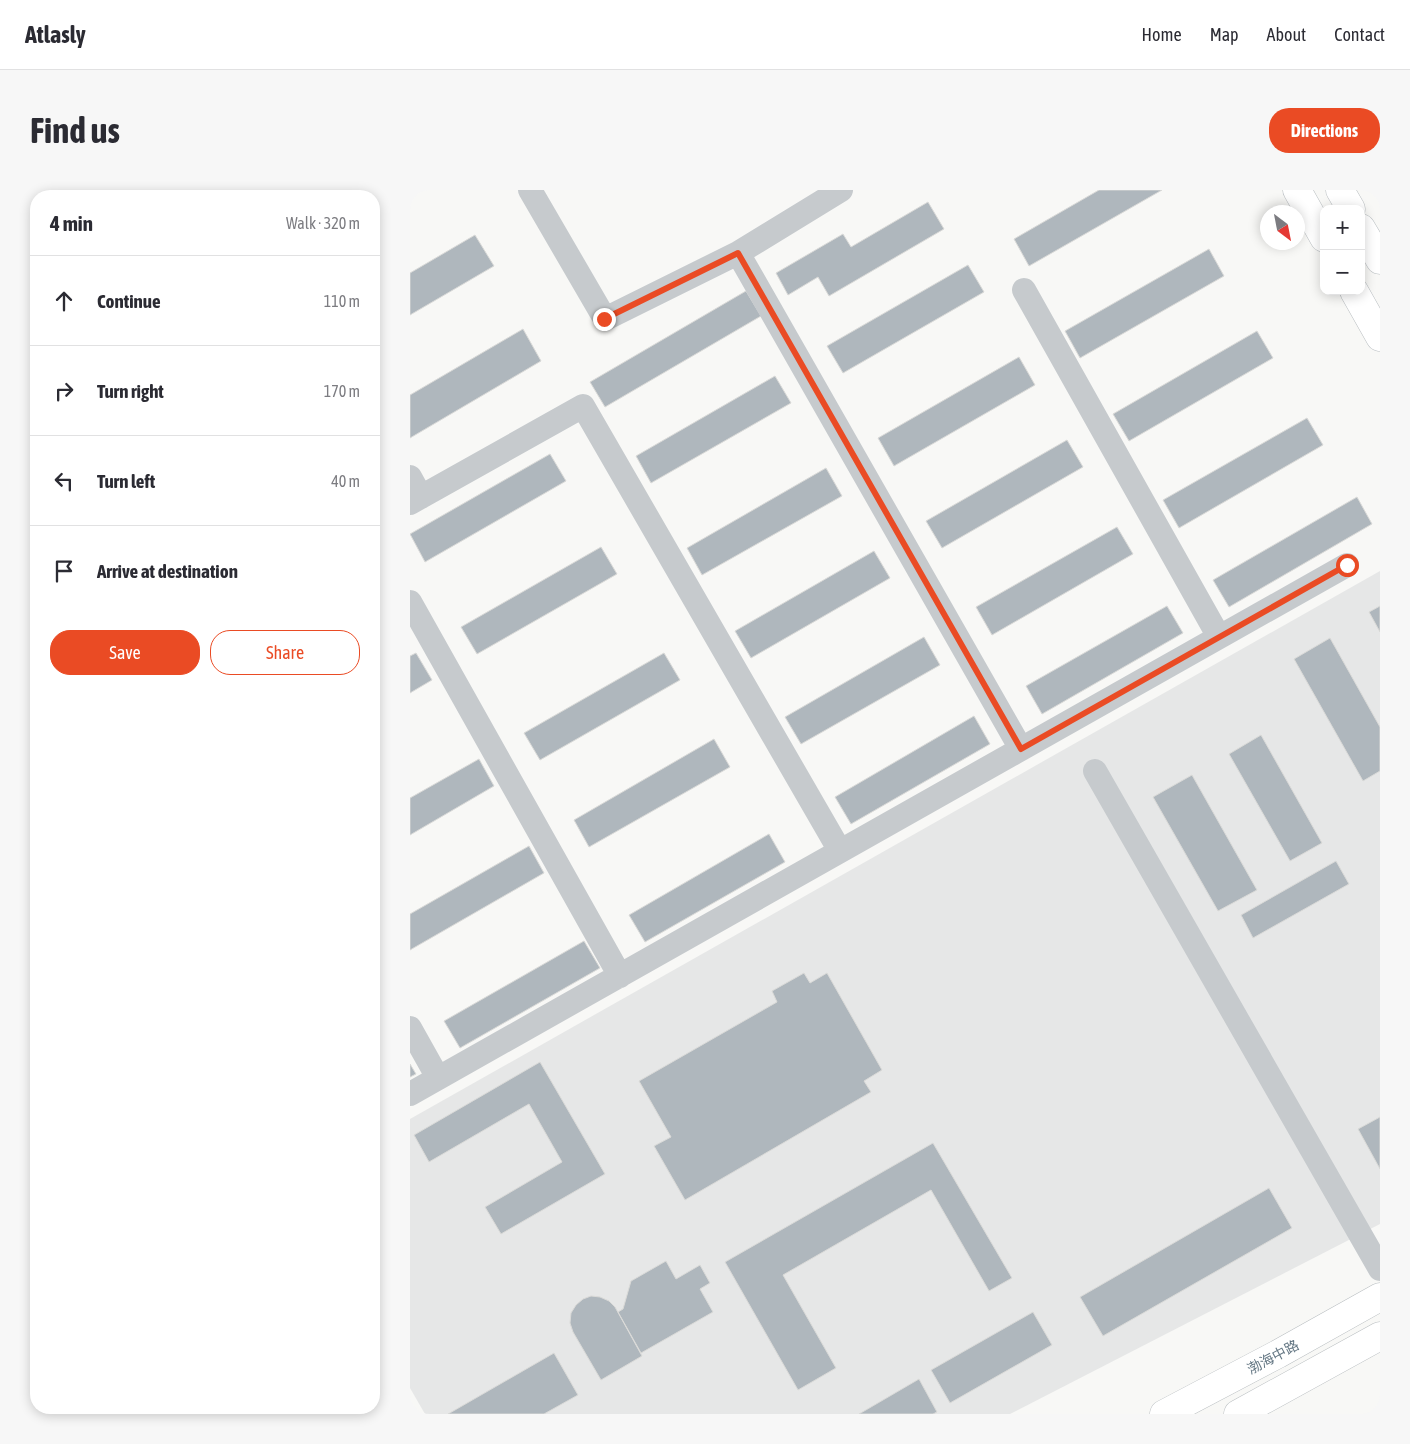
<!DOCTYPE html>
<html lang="en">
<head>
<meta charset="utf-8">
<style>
  :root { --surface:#fff; --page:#f7f7f7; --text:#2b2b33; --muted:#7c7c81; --line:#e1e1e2; --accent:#ea4b24 }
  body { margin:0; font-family:"Asap Condensed","Noto Sans SC",sans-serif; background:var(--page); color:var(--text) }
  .controls { position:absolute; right:15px; top:15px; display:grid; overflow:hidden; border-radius:10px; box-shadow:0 2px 12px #0003 }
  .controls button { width:45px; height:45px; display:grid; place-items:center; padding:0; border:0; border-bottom:1px solid var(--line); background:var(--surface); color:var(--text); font:25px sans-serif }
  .compass { position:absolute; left:850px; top:15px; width:45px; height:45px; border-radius:50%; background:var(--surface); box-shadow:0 2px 12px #0003; rotate:148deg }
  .stop { position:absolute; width:15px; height:15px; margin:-11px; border:4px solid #ea4b24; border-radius:50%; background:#fff }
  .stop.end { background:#ea4b24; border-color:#fff; box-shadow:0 1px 5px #0008 }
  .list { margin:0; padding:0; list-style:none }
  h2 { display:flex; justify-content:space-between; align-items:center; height:65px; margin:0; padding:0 20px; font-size:21px }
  h2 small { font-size:16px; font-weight:400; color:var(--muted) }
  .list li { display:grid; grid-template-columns:32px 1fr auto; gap:15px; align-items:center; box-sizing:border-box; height:90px; padding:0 20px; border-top:1px solid var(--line) }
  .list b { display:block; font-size:19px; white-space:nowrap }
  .list em { font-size:16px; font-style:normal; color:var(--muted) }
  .actions { display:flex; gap:10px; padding:15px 20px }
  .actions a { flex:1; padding:11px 0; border:1px solid var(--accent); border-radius:20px; text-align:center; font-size:18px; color:var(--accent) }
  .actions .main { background:var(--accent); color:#fff }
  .icon { flex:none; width:28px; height:28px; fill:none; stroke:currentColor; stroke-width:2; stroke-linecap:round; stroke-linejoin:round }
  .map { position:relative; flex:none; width:970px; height:1224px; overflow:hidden; border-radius:20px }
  header { display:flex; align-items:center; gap:30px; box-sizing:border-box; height:70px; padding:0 25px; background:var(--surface); border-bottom:1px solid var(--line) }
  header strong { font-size:24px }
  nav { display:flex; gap:28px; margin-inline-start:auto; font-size:18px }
  .intro { display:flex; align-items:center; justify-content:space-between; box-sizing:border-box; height:120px; padding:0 30px }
  h1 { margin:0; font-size:35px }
  .button { padding:12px 22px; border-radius:20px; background:var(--accent); color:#fff; font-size:18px; font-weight:700 }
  main { display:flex; gap:30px; padding:0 30px }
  aside { flex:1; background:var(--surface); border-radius:20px; box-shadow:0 2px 12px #0003 }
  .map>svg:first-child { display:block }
</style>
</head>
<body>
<header>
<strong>Atlasly</strong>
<nav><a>Home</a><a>Map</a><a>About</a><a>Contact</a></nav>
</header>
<div class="intro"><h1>Find us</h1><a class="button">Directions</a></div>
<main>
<aside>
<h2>4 min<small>Walk · 320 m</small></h2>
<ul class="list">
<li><svg class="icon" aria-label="ahead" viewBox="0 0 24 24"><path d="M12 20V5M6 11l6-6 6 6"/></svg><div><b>Continue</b></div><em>110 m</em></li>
<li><svg class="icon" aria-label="right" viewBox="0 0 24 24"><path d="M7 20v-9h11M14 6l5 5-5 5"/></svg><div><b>Turn right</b></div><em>170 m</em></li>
<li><svg class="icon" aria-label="left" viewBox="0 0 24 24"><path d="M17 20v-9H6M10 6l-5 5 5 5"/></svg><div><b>Turn left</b></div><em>40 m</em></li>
<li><svg class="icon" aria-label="arrive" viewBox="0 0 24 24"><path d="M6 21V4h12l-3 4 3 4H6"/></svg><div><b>Arrive at destination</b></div></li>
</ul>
<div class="actions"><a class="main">Save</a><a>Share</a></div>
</aside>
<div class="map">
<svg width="970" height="1224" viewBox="0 0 970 1224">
  <rect width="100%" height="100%" fill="#f8f8f6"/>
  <path fill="#e6e7e7" d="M970,381V1034L600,1224H15L0,1198V929Z"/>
  <path fill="#afb7bd" stroke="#dadad8" d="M689,0H752L619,76L604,49Z
    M518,12L534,39L419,106L408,87L378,105L366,83L433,44L441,57Z
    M65,45L84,76L0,125V83Z
    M799,59L814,86L670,168L655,141Z
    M558,75L574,102L433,183L417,156Z
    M336,101L351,126L195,217L180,192Z
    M113,139L131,171L0,248V205Z
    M847,141L863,168L719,251L703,224Z
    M609,167L625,195L484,276L468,248Z
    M365,186L381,213L241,293L226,266Z
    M897,228L913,255L769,338L753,310Z
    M657,250L673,277L532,358L516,331Z
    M140,264L156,291L15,372L0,344Z
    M416,278L432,306L292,385L277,358Z
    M947,307L962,334L819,417L803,390Z
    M707,337L723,364L582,445L566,417Z
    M191,357L207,384L67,464L51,437Z
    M464,361L480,388L341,468L325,441Z
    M757,416L773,443L632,524L616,496Z
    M970,416V442L959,422Z
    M514,447L530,475L391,554L375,527Z
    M920,448L970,537V581L953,591L884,469Z
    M6,463L22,490L0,503V466Z
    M254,463L270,490L130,570L114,543Z
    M564,526L580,554L441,634L425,607Z
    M851,545L912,653L880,671L819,564Z
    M304,549L320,577L179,657L164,630Z
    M69,569L84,596L0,645V608Z
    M782,585L847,700L808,721L743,607Z
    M359,644L375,672L235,752L219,725Z
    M119,656L134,683L0,760V724Z
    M926,671L939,694L843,748L831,725Z
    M174,751L190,778L50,858L34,831Z
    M394,783L400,793L417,783L472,880L454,891L461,902L275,1010L244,956L261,947L229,891L367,812L362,801Z
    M130,872L195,984L91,1044L75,1017L152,972L119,914L19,972L4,945Z
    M0,874L6,884L0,887Z
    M970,927V979L948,939Z
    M523,953L602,1088L579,1101L521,1000L373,1085L426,1178L388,1200L315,1072Z
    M859,998L882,1038L693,1146L670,1107Z
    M256,1071L266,1089L290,1075L300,1093L290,1099L303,1122L231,1163L208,1122L213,1119L221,1091Z
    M181,1106L190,1107L199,1111L205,1117L232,1166L191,1190L163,1142L160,1133L161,1123L166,1115L173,1109Z
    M623,1122L642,1155L540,1213L521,1180Z
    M144,1163L168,1205L134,1224H38Z
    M509,1189L527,1222L523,1224H449Z"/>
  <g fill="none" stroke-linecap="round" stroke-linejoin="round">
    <g stroke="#b9bec1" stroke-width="29">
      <path id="major" d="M887,0L914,48
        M930,0L941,19
        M951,38L970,70
        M944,101L970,147
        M754,1224L868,1164L970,1107
        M828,1224L970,1146"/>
    </g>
    <path stroke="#c6cacd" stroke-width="24" d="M120,0L195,129L328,63L611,559
      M328,63L431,0
      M614,100L809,447
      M0,287L11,307
      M0,313L173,216L430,661
      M0,412L210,786
      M685,581L970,1079
      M0,838L28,888
      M0,904L937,375"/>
    <use href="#major" stroke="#fff" stroke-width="28"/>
  </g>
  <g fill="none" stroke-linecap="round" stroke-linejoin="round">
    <path stroke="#ea4b24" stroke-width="6" d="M194,129L328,63L611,559L937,375"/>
  </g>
  <g text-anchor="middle" stroke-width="5" stroke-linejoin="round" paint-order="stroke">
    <g font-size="14" fill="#627582" stroke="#fff">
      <text transform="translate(863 1167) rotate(-28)" y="5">渤海中路</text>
    </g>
  </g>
</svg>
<div class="controls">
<button>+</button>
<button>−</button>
</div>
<svg class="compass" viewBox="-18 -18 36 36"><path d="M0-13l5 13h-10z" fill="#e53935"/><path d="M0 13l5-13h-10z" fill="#7c7c81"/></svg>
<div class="stop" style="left:937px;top:375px"></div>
<div class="stop end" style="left:194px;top:129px"></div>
</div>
</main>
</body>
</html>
